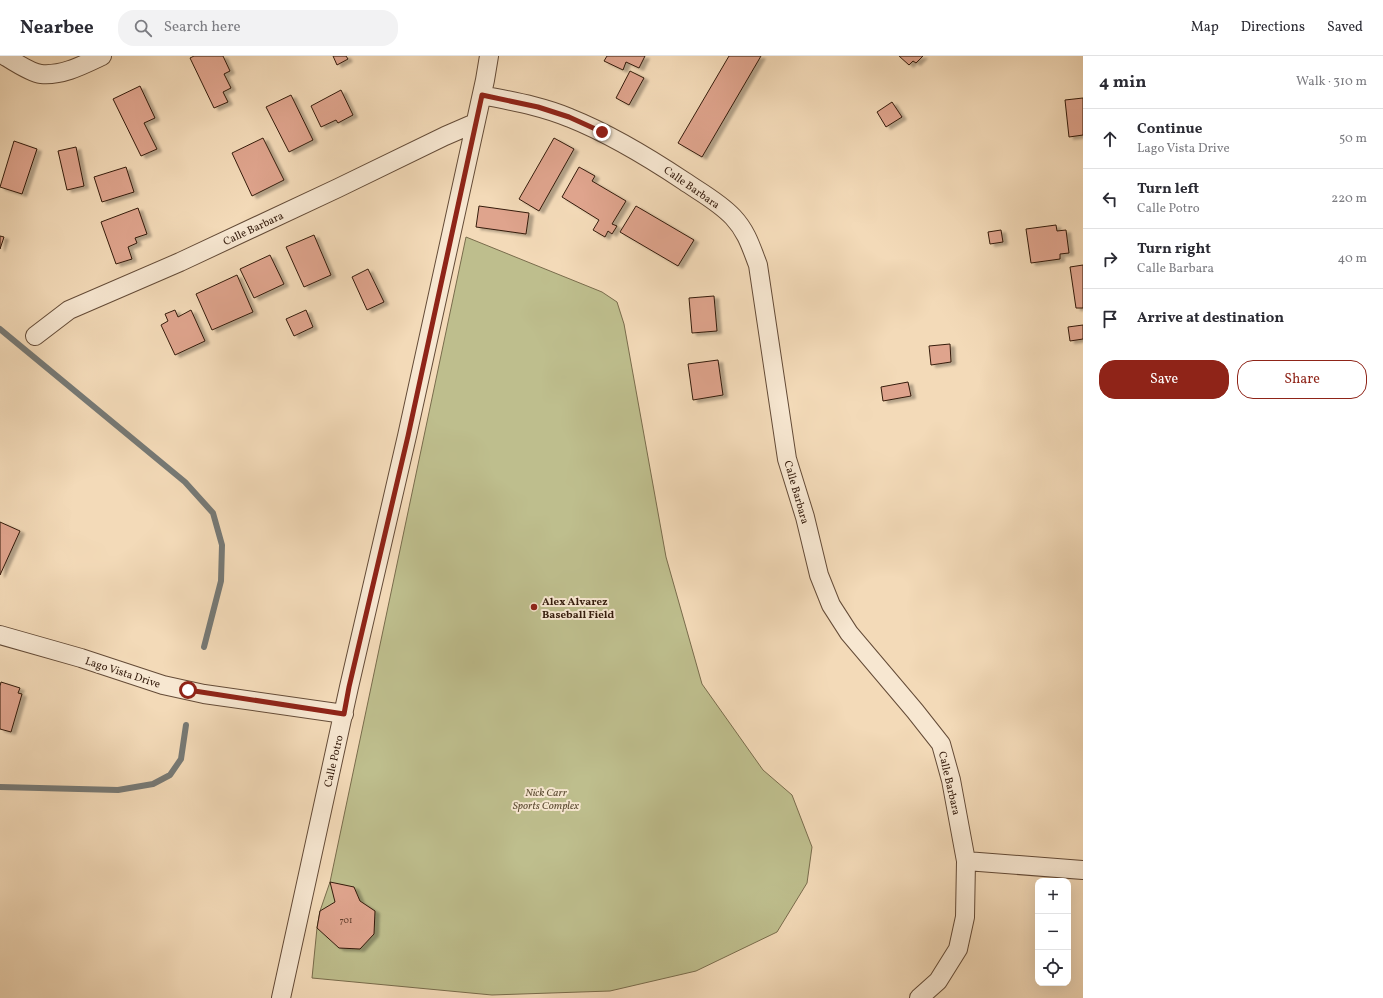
<!DOCTYPE html>
<html lang="en">
<head>
<meta charset="utf-8">
<style>
  :root { --surface:#fff; --page:#f2f2f3; --text:#2b2b33; --muted:#7c7c81; --line:#e1e1e2; --accent:#8f2418 }
  body { margin:0; font-family:Vollkorn,serif; background:var(--page); color:var(--text) }
  .controls { position:absolute; right:12px; bottom:12px; display:grid; overflow:hidden; border-radius:8px; box-shadow:0 4px 16px #0002 }
  .controls button { width:36px; height:36px; display:grid; place-items:center; padding:0; border:0; border-bottom:1px solid var(--line); background:var(--surface); color:var(--text); font:20px sans-serif }
  .stop { position:absolute; width:12px; height:12px; margin:-9px; border:3px solid #8f2418; border-radius:50%; background:#fff }
  .stop.end { background:#8f2418; border-color:#fff; box-shadow:0 1px 4px #0008 }
  .list { margin:0; padding:0; list-style:none }
  h2 { display:flex; justify-content:space-between; align-items:center; height:52px; margin:0; padding:0 16px; font-size:17px }
  h2 small { font-size:13px; font-weight:400; color:var(--muted) }
  .list li { display:grid; grid-template-columns:26px 1fr auto; gap:12px; align-items:center; box-sizing:border-box; height:60px; padding:0 16px; border-top:1px solid var(--line) }
  .list b { display:block; font-size:15px; white-space:nowrap }
  .list p { margin:0; font-size:13px; white-space:nowrap; color:var(--muted) }
  .list em { font-size:13px; font-style:normal; color:var(--muted) }
  .actions { display:flex; gap:8px; padding:12px 16px }
  .actions a { flex:1; padding:9px 0; border:1px solid var(--accent); border-radius:16px; text-align:center; font-size:14px; color:var(--accent) }
  .actions .main { background:var(--accent); color:#fff }
  .icon { flex:none; width:22px; height:22px; fill:none; stroke:currentColor; stroke-width:2; stroke-linecap:round; stroke-linejoin:round }
  .map { position:relative; flex:none; width:1083px; height:942px; overflow:hidden }
  header { display:flex; align-items:center; gap:24px; box-sizing:border-box; height:56px; padding:0 20px; background:var(--surface); border-bottom:1px solid var(--line) }
  header strong { font-size:19px }
  nav { display:flex; gap:22px; margin-inline-start:auto; font-size:14px }
  .search { width:280px; height:36px; background:var(--page); display:flex; align-items:center; gap:10px; box-sizing:border-box; padding:0 14px; border-radius:16px; color:var(--muted); font-size:15px }
  main { display:flex }
  aside { flex:1; background:var(--surface) }
  .map>svg:first-child { display:block }
</style>
</head>
<body>
<header>
<strong>Nearbee</strong>
<div class="search"><svg class="icon" aria-label="search" viewBox="0 0 24 24"><circle cx="10" cy="10" r="6"/><path d="M15 15l6 6"/></svg>Search here</div>
<nav><a>Map</a><a>Directions</a><a>Saved</a></nav>
</header>
<main>
<div class="map">
<svg width="1083" height="942" viewBox="0 0 1083 942">
  <defs>
    <filter id="shadow"><feDropShadow dx="4.5" dy="2.5" stdDeviation="1" flood-color="#0004"/></filter>
  </defs>
  <rect width="100%" height="100%" fill="#f3dab8"/>
  <filter id="stains"><feTurbulence type="fractalNoise" baseFrequency=".005" numOctaves="4"/><feColorMatrix values="0 0 0 0 .2 0 0 0 0 .09 0 0 0 0 .02 0 0 0 .5 -.17"/></filter>
  <radialGradient id="worn" r=".72"><stop offset=".6" stop-color="#630" stop-opacity="0"/><stop offset="1" stop-color="#630" stop-opacity=".3"/></radialGradient>
  <path fill="#bebe8d" stroke="#796c4c" d="M466,181L602,236L617,246L624,268L666,501L702,628L763,714L792,739L812,791L807,827L777,876L696,915L610,935L492,939L312,922L317,872L320,855L330,826Z"/>
  <g fill="none" stroke-linecap="round" stroke-linejoin="round">
    <path stroke="#767975" stroke-width="6" d="M0,273L185,426L213,457L222,489L221,525L204,591
      M0,731L118,734L153,728L170,719L181,703L186,669"/>
  </g>
  <path fill="#dfa48d" stroke="#341b0c" filter="url(#shadow)" d="M194,0H223L230,15L224,18L231,32L223,36L228,46L214,52L190,2Z
    M333,0H346L348,3L337,9Z
    M607,0H645L639,12L626,6L623,14L604,5Z
    M729,0H761L702,101L678,87Z
    M899,0H923L916,7L913,5L909,9Z
    M630,15L644,22L629,49L616,42Z
    M140,30L155,62L144,67L157,93L141,100L113,43Z
    M341,34L353,59L338,67L336,64L321,71L311,50Z
    M291,39L313,84L289,96L266,51Z
    M1083,42V79L1069,81L1065,44Z
    M892,46L902,61L886,71L877,56Z
    M263,82L284,124L252,140L232,97Z
    M554,82L574,93L539,155L519,143Z
    M14,85L37,93L22,138L0,131Z
    M76,91L84,130L67,134L58,95Z
    M126,111L134,136L102,146L94,121Z
    M579,111L595,120L592,125L626,145L612,168L617,170L612,178L608,175L605,181L593,174L599,164L562,141Z
    M479,150L529,157L526,178L476,171Z
    M636,150L694,184L678,210L620,176Z
    M138,152L147,178L135,182L137,187L128,191L132,203L116,208L101,166Z
    M1056,169L1057,175L1066,174L1069,197L1060,198V203L1031,207L1026,173Z
    M1001,174L1003,186L990,188L988,176Z
    M314,179L331,219L304,231L286,191Z
    M0,180L4,181L0,193Z
    M270,199L284,228L254,242L240,213Z
    M1083,209V252H1076L1070,211Z
    M368,213L384,246L367,254L352,221Z
    M237,219L253,256L212,274L196,238Z
    M714,240L717,275L692,277L689,242Z
    M175,254L178,261L191,254L205,285L175,299L161,269L168,265L165,258Z
    M306,254L313,271L294,280L286,263Z
    M1083,269V283L1070,285L1068,271Z
    M950,288L951,306L931,309L929,290Z
    M718,304L723,339L693,344L688,308Z
    M908,326L911,340L883,345L881,331Z
    M0,466L20,475L0,519Z
    M1,626L20,632L18,637L22,638L11,676L0,673V630Z
    M330,826L354,831L360,845L375,855L374,878L360,893L339,892L317,872L320,855L335,846Z"/>
  <g fill="none" stroke-linecap="round" stroke-linejoin="round">
    <g stroke="#644b37" stroke-width="20">
      <path id="street" d="M5,0C13,5 31,17 41,18C62,20 83,9 102,0
        M482,39C511,45 542,50 570,62C610,78 648,101 684,125C700,136 719,146 733,161C747,176 751,191 758,209L787,403L805,461L819,519L831,549L849,577L915,655L941,688L951,724L966,805L965,861L958,893L938,925L919,942
        M35,280L69,254L180,206L338,132L445,80L475,67
        M0,579L81,602L163,629L204,638L344,658
        M966,805L1083,814
        M281,942L349,631L407,380L485,24L489,0"/>
    </g>
    <use href="#street" stroke="#f7e7d1" stroke-width="18"/>
  </g>
  <g fill="none" stroke-linecap="round" stroke-linejoin="round">
    <path stroke="#8f2418" stroke-width="5" d="M188,634L344,658L349,631L408,380L482,39L538,51L569,61L602,76"/>
  </g>
  <circle fill="#8f2418" stroke="#f7e7d1" stroke-width="1.5" cx="534" cy="551" r="4"/>
  <g text-anchor="middle" stroke-width="4" stroke-linejoin="round" paint-order="stroke">
    <g font-size="9" fill="#5f3d2c">
      <text x="346" y="867">701</text>
    </g>
    <g font-size="11" fill="#341b0c" stroke="#f7e7d1">
      <text transform="translate(692 131) rotate(35)" y="4">Calle Barbara</text>
      <text transform="translate(253 172) rotate(-25)" y="4">Calle Barbara</text>
      <text transform="translate(797 436) rotate(74)" y="4">Calle Barbara</text>
      <text transform="translate(123 616) rotate(18)" y="4">Lago Vista Drive</text>
      <text transform="translate(333 705) rotate(-77)" y="4">Calle Potro</text>
      <text transform="translate(950 727) rotate(77)" y="4">Calle Barbara</text>
    </g>
    <g font-size="11" font-weight="bold" fill="#341b0c" stroke="#f7e7d1" text-anchor="start">
      <text x="542" y="549">Alex Alvarez<tspan x="542" dy="13">Baseball Field</tspan></text>
    </g>
    <g font-size="11" font-style="italic" fill="#5d4c33" stroke="#f7e7d1">
      <text x="546" y="740">Nick Carr<tspan x="546" dy="13">Sports Complex</tspan></text>
    </g>
  </g>
  <rect width="100%" height="100%" filter="url(#stains)"/>
  <rect width="100%" height="100%" fill="url(#worn)"/>
</svg>
<div class="controls">
<button>+</button>
<button>−</button>
<button><svg class="icon" aria-label="locate" viewBox="0 0 24 24"><circle cx="12" cy="12" r="6"/><path d="M12 2v4M12 18v4M2 12h4M18 12h4"/></svg></button>
</div>
<div class="stop" style="left:188px;top:634px"></div>
<div class="stop end" style="left:602px;top:76px"></div>
</div>
<aside>
<h2>4 min<small>Walk · 310 m</small></h2>
<ul class="list">
<li><svg class="icon" aria-label="ahead" viewBox="0 0 24 24"><path d="M12 20V5M6 11l6-6 6 6"/></svg><div><b>Continue</b><p>Lago Vista Drive</p></div><em>50 m</em></li>
<li><svg class="icon" aria-label="left" viewBox="0 0 24 24"><path d="M17 20v-9H6M10 6l-5 5 5 5"/></svg><div><b>Turn left</b><p>Calle Potro</p></div><em>220 m</em></li>
<li><svg class="icon" aria-label="right" viewBox="0 0 24 24"><path d="M7 20v-9h11M14 6l5 5-5 5"/></svg><div><b>Turn right</b><p>Calle Barbara</p></div><em>40 m</em></li>
<li><svg class="icon" aria-label="arrive" viewBox="0 0 24 24"><path d="M6 21V4h12l-3 4 3 4H6"/></svg><div><b>Arrive at destination</b></div></li>
</ul>
<div class="actions"><a class="main">Save</a><a>Share</a></div>
</aside>
</main>
</body>
</html>
